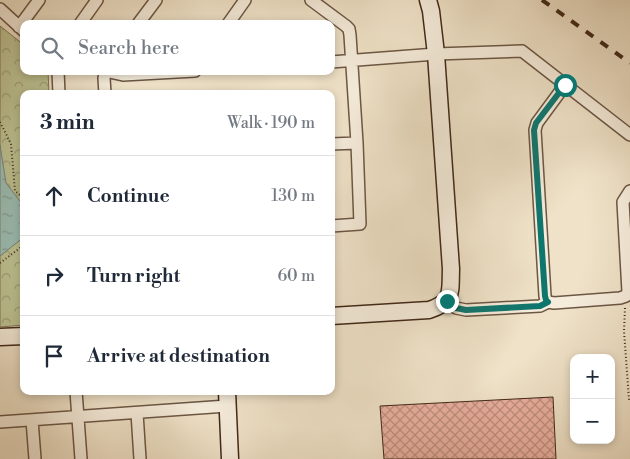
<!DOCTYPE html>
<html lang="en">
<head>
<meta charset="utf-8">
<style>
  :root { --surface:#fff; --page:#f6f6f7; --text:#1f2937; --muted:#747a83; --line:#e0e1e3 }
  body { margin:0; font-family:"Libre Bodoni",serif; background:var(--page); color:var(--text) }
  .controls { position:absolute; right:15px; bottom:15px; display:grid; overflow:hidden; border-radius:10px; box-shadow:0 2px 8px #0003 }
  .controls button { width:45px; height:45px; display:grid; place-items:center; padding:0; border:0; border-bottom:1px solid var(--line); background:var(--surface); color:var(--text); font:25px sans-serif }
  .stop { position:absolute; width:15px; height:15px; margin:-11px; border:4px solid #0f766e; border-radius:50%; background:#fff }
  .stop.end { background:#0f766e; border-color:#fff; box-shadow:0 1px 5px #0008 }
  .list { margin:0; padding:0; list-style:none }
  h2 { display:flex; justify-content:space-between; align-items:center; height:65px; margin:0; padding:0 20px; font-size:21px }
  h2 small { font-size:16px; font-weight:400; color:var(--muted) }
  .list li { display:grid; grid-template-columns:32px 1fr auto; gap:15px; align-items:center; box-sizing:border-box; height:80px; padding:0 20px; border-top:1px solid var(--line) }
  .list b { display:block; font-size:19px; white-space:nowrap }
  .list em { font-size:16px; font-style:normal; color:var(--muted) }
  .icon { flex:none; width:28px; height:28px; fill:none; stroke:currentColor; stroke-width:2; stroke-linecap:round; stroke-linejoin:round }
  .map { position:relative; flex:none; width:630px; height:459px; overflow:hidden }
  .search { position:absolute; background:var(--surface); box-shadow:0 2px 8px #0003; left:20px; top:20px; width:315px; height:55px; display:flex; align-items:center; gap:12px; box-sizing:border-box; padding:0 18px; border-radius:10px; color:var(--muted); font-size:19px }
  .panel { position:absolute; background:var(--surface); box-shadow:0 2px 8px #0003; left:20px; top:90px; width:315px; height:305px; border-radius:10px }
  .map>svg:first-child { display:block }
</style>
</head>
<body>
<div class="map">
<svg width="630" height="459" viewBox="0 0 630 459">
  <defs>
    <pattern id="park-crowns" width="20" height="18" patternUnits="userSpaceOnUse" patternTransform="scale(1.25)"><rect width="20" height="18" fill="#bdc293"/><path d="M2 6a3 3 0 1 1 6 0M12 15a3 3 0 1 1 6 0" fill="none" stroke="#9b9e77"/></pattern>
    <pattern id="water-ripples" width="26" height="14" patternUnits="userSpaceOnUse" patternTransform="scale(1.25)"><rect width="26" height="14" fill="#9abeb5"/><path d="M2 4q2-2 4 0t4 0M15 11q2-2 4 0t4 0" fill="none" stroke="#7f9a92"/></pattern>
    <pattern id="building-cross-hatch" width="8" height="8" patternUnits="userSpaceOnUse" patternTransform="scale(1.25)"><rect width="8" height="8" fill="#e8af9e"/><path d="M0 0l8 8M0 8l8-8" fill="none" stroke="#be8e80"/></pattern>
  </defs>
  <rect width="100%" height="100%" fill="#efe2c8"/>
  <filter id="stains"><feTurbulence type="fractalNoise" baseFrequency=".004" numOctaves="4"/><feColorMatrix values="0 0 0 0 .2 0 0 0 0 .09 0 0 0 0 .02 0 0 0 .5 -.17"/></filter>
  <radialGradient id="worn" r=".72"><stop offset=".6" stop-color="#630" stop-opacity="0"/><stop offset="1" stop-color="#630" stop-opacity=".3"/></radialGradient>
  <path fill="url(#park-crowns)" stroke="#7f7556" d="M0,26L24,45V71H48L49,94H24V325L0,327Z"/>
  <path fill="url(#water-ripples)" stroke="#768276" d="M0,145L6,183L23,205L24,237L0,256Z"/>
  <path fill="url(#building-cross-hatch)" stroke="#412818" d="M553,397L556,459H384L380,406Z"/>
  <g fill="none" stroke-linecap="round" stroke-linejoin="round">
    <g stroke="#6c5644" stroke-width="14">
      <path id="street" d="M311,0L346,26L349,29L350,35L357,143L360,224L331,226
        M0,9L24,31
        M80,24L97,0
        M138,24L156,0
        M228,24L245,0
        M19,27L39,0
        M331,62L436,54L522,51L630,135
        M58,71L59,94
        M105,71L123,75L195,71
        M105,94L104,78L106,71
        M331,144L357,143
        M447,301L456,308L466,310L540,306L548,302L554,303L620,298L626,296L628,292L623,202L630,191
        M548,302L546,300L545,296L535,130L537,123L565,85
        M76,391L81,459
        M137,413L140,459
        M32,420L35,459
        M0,422L227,406"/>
    </g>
    <g stroke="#412818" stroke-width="19">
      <path id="secondary" d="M331,316L429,310C454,302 450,292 451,269L436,54L431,11L428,0
        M0,337L24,336
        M227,391L230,459"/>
    </g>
    <path stroke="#412818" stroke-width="2" stroke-dasharray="1 2.5" stroke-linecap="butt" d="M0,122L11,144L15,191L24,198
      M0,263L24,245
      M625,308L624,331L629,400"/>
    <use href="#street" stroke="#f5ecdb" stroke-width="11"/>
    <use href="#secondary" stroke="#f5ecdb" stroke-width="16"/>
    <path stroke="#412818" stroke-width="4" stroke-dasharray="9 9" stroke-linecap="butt" d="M542,0L630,63"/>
  </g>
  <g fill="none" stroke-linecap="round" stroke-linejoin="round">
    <path stroke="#0f766e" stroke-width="6" d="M447,301L456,308L466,310L540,306L548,302L546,300L545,296L534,130L536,123L565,85"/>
  </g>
  <rect width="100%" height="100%" filter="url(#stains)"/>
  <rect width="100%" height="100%" fill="url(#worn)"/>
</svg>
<div class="controls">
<button>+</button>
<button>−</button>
</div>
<div class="stop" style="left:565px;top:85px"></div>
<div class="stop end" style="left:447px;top:301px"></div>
<div class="search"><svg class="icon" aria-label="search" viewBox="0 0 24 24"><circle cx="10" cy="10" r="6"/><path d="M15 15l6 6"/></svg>Search here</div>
<section class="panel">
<h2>3 min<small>Walk · 190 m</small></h2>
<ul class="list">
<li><svg class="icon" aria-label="ahead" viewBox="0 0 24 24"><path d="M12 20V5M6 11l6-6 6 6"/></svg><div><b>Continue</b></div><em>130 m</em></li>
<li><svg class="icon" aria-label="right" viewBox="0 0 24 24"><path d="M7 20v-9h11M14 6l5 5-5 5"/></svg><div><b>Turn right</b></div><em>60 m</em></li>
<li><svg class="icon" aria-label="arrive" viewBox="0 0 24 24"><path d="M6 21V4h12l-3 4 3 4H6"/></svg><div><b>Arrive at destination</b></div></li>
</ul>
</section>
</div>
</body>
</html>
